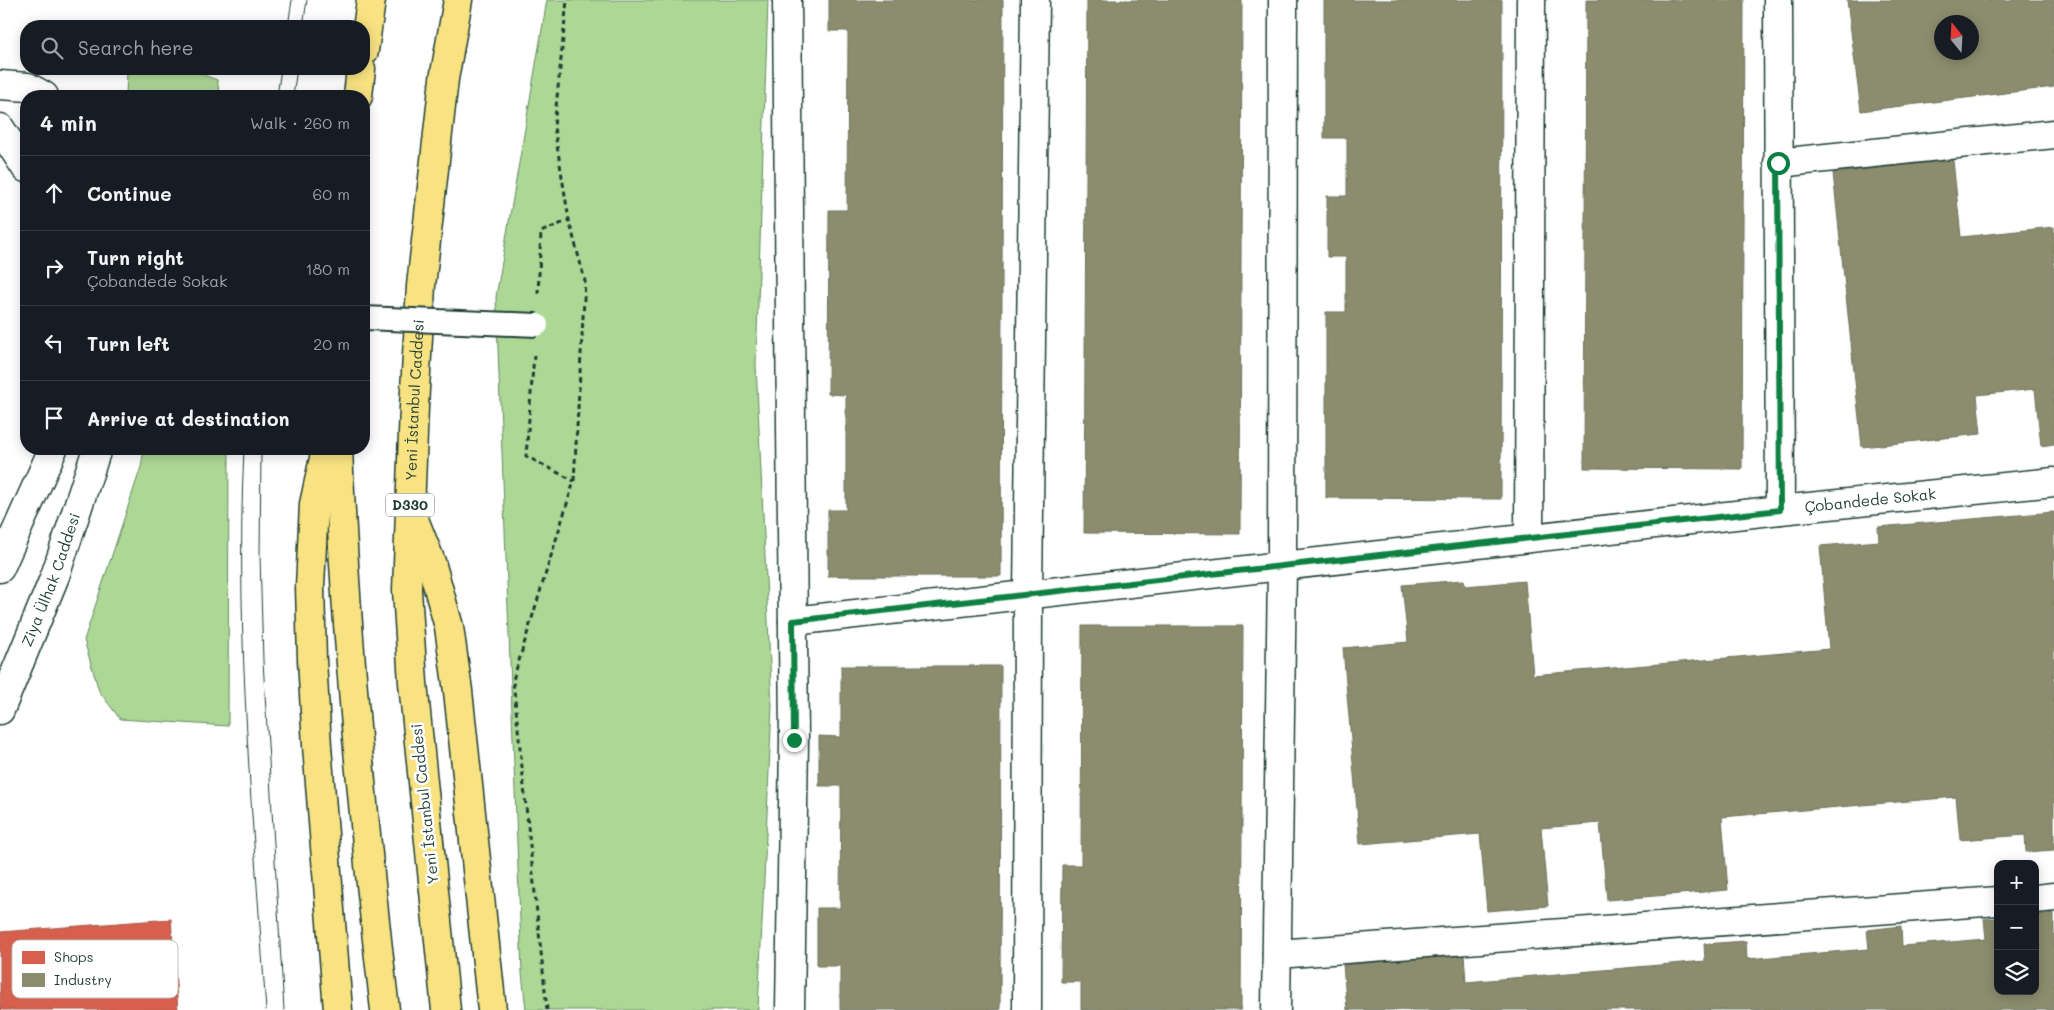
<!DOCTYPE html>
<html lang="en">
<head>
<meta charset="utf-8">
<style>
  :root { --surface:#171b24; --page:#242831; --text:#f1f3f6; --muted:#9ea1a6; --line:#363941 }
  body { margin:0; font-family:Mali,sans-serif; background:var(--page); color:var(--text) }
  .controls { position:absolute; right:15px; bottom:15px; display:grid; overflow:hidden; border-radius:10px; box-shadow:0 2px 12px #0003 }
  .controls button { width:45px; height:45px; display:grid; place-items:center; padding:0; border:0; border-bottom:1px solid var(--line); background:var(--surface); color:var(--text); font:25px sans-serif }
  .compass { position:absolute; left:1934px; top:15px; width:45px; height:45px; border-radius:50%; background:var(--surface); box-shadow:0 2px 12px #0003; rotate:342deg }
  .stop { position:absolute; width:15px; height:15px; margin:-11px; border:4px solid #0b8043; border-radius:50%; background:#fff }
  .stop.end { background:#0b8043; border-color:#fff; box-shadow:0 1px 5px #0008 }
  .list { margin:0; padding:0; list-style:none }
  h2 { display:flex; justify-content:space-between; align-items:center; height:65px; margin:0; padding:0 20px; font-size:21px }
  h2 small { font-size:16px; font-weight:400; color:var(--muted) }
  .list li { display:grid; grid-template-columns:32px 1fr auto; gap:15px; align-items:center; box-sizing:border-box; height:75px; padding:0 20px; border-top:1px solid var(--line) }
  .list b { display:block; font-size:19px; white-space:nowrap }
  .list p { margin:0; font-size:16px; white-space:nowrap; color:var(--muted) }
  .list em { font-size:16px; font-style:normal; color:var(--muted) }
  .icon { flex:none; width:28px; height:28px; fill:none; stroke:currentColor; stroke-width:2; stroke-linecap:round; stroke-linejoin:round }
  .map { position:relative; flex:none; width:2054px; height:1010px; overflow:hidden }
  .search { position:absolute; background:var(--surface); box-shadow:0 2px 12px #0003; left:20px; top:20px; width:350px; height:55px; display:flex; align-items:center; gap:12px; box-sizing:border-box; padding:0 18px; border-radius:20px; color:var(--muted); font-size:19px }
  .panel { position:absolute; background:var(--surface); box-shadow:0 2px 12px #0003; left:20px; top:90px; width:350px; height:365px; border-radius:20px }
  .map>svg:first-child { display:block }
</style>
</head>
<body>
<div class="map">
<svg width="2054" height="1010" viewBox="0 0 2054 1010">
  <rect width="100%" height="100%" fill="#fff"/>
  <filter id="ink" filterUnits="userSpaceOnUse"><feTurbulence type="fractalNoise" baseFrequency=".02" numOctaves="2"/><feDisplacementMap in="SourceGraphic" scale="10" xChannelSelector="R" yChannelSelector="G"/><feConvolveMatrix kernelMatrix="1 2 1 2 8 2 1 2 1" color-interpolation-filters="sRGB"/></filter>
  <g filter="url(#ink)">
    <path fill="#acd795" stroke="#668a64" d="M547,0H768L756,364L772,706L758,1010H526L522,973L496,297Z
      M131,69H188L217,80L220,96H126L127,71Z
      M144,449H229L228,726L120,719L99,691L84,640L141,467Z"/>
    <path fill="#d6604d" stroke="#9f5646" d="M171,919L178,1010H0V932Z"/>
    <path fill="#8c8c6e" stroke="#6b745d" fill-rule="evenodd" d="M829,0H1003L1001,576H828V510H846V395L828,394L829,210H847L848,31H829Z
      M1087,0H1242L1240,534L1084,533Z
      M1324,0H1502L1501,499L1326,498V312H1346V257H1327V196H1347V138H1324Z
      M1586,0H1744L1742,469L1584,468Z
      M1847,0H2054V87L1861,111ZM1942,22H1972V52H1942Z
      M1953,160L1961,237L2054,227V444L2041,446L2035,389L1977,395L1981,434L1862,447L1833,173Z
      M2054,512V850L2026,852L2025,835L1960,840L1956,797L1722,817L1728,890L1607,900L1600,823L1541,828L1548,906L1487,911L1480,834L1360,844L1343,648L1408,642L1402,585L1464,580L1465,586L1525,581L1533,675L1829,649L1820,546L1879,541L1878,527Z
      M1082,626H1243L1241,1010H1081V982H1061L1062,865H1081Z
      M841,666H1001L1000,1010H840V966H817V908H840L841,786H819V736L841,737Z
      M2054,913V1010H1347L1343,965L1464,954L1466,982L1705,961L1704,944L1746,941L1747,959L1869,949L1867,930L1901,926L1902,946L1986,939L1984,919L1998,918V991H2035V915Z"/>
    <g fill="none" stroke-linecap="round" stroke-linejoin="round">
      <g stroke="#1f3d34" stroke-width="31">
        <g id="minor">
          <path d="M787,0L794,740L790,1010"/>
          <path d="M1778,0L1780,510"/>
          <path d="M1778,163L2054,134"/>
          <path d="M1529,538L1531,0"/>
          <path id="s1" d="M793,621L1780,510L2054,482"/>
          <path d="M2035,899L2054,897"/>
          <path d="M1277,954L1998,901"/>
          <path d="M1027,1010L1028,594L1035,0"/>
          <path d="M1276,1010L1282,566L1283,0"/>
        </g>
      </g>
      <g stroke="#1f3d34" stroke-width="31">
        <g id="tertiary">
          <path d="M0,85L28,87L44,96"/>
          <path d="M0,128L26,168"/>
          <path d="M0,568L53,449"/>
          <path id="s2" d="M0,710L55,576L97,449"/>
        </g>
      </g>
      <g stroke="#1f3d34" stroke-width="31">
        <g id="trunk">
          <path d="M364,51L371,0"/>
          <path d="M358,96L361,69"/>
          <path d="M326,449L314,504L310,587L312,660L317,746L338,1010"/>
          <path d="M338,449C346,637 363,823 385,1010"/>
          <path d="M413,517L431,562L449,627L458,691L492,1010"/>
          <path id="s3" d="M446,1010L413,683L407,590L414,407L421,286L444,79L458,0"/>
        </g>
      </g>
      <path stroke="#1f3d34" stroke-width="3" stroke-dasharray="5 4" stroke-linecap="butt" d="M538,294L541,232L569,220
        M534,355L526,456L574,481
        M547,1010L513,680L574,481L585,281L569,220L554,127L567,0"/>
      <use href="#minor" stroke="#fff" stroke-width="28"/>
      <use href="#tertiary" stroke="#fff" stroke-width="28"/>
      <use href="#trunk" stroke="#f8e281" stroke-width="28"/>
      <path stroke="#1f3d34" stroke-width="1" d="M288,26L292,0
        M303,26L307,0
        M277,96L281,69
        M293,96L297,69
        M244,449C235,636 253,823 266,1010
        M261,449L260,556L263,661L284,1010"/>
      <g stroke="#1f3d34" stroke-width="26" stroke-linecap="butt">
        <path id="pedestrian-bridge" d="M364,318L537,325"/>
      </g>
      <use href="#pedestrian-bridge" stroke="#fff" stroke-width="22"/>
    </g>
  </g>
  <g fill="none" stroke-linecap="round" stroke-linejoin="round" filter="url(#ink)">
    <path stroke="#0b8043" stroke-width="6" d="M794,740L793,621L1780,510L1778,163"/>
  </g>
  <g text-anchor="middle" stroke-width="5" stroke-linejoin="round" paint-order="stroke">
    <rect fill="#fff" stroke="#627771" stroke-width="1" x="386" y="493.5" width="48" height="23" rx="4"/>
    <g font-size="14" font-weight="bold" fill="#1f3d34">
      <text x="410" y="510">D330</text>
    </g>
    <g font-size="15" fill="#1f3d34" stroke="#fff">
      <text dy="5" stroke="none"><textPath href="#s3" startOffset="612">Yeni İstanbul Caddesi</textPath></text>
      <text dy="5" stroke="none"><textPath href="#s1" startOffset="1084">Çobandede Sokak</textPath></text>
      <text dy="5" stroke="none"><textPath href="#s2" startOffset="140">Ziya Ülhak Caddesi</textPath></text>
      <text transform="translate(425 804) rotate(-96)" y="5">Yeni İstanbul Caddesi</text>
    </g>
  </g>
  <rect x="12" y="940" width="166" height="58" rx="8" fill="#fff" stroke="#bcc5c2" stroke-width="1"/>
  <rect x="22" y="951" width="23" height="13" fill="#d6604d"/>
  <rect x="22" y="973" width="23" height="14" fill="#8c8c6e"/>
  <g font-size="14" fill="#1f3d34">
    <text x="54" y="962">Shops</text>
    <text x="54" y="985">Industry</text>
  </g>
</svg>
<div class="controls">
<button>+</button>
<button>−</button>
<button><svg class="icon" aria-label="layers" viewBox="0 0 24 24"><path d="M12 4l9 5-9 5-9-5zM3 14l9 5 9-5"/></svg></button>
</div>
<svg class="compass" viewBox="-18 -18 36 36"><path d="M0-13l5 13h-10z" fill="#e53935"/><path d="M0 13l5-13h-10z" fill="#9ea1a6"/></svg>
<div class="stop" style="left:1778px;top:163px"></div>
<div class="stop end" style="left:794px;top:740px"></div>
<div class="search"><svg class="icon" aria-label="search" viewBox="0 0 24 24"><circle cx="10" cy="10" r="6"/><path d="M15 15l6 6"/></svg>Search here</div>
<section class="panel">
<h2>4 min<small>Walk · 260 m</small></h2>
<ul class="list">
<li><svg class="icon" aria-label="ahead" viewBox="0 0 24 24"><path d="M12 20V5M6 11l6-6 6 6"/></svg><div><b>Continue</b></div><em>60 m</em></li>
<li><svg class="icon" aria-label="right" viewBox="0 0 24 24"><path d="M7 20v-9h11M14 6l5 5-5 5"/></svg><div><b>Turn right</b><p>Çobandede Sokak</p></div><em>180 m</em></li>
<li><svg class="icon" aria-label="left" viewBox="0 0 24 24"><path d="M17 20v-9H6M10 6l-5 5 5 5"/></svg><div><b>Turn left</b></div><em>20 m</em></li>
<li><svg class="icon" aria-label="arrive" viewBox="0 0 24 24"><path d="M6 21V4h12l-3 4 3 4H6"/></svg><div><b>Arrive at destination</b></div></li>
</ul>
</section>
</div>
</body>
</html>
